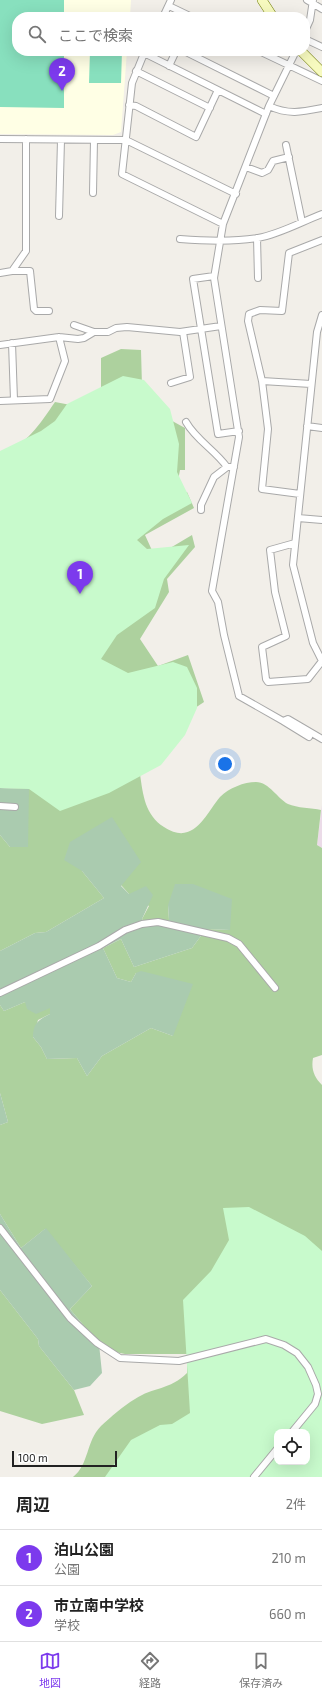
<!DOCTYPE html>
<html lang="ja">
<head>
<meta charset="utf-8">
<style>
  :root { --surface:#fff; --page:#f2f2f2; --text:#222; --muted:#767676; --line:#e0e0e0; --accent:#7c3aed }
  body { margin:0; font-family:"Exo 2","Noto Sans JP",sans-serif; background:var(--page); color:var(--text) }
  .controls { position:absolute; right:12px; bottom:12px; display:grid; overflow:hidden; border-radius:8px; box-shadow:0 4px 16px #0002 }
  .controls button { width:36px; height:36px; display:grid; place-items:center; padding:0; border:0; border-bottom:1px solid var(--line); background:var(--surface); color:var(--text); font:20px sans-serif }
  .scale { position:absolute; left:12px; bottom:10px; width:105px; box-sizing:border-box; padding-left:4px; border:2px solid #222; border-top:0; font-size:11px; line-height:14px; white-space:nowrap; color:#222; -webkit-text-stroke:3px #fff; paint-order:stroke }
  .you { position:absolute; left:225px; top:764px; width:14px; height:14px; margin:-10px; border:3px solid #fff; border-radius:50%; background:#1a73e8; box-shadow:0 0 0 6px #1a73e833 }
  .badge { display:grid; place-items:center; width:26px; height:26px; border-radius:50%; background:var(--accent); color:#fff; font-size:13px; font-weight:700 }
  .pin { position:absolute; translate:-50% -33px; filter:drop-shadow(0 1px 2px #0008) }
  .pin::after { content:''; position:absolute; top:21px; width:14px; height:12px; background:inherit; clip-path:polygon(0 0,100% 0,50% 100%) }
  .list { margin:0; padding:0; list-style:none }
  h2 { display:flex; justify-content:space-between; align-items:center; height:52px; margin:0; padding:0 16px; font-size:17px }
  h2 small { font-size:13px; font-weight:400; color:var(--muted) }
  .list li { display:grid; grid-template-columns:26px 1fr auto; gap:12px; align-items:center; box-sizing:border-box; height:56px; padding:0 16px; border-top:1px solid var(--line) }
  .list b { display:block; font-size:15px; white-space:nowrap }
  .list p { margin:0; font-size:13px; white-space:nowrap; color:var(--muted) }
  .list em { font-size:13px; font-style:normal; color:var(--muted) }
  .icon { flex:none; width:22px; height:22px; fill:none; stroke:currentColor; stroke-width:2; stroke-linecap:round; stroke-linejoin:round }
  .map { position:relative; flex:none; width:322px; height:1477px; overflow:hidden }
  .search { position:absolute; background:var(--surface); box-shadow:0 4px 16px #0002; left:12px; right:12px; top:12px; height:44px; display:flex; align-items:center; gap:10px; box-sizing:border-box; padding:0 14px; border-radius:16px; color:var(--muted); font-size:15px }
  .sheet { height:164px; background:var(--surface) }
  nav { display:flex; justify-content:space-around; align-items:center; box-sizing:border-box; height:56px; border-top:1px solid var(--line); background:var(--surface); font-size:11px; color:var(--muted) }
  nav a { display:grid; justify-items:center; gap:2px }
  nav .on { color:var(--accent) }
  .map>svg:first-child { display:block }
</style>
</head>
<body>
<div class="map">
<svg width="322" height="1477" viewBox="0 0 322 1477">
  <rect width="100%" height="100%" fill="#f2efe9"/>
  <path fill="#ebdbe8" d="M322,805V848L317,845Z"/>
  <path fill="#ffffe5" d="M0,0H131L130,17H17V51H127L121,132L113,135L0,134Z"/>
  <path fill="#add19e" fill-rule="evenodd" d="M121,349L141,350L142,386L165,417L185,428V470H180L176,491L187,492L194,508L145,535L155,557L192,535L195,547L167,579L169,592L140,639L158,666L188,655L204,702L183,716L140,774C143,795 145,815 164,827C194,847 206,813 220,797C229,788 244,782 256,782C269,782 278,799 288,804C297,808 312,808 321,810L317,845L322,848V1055L313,1058C311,1069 314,1077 322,1085V1477H73C89,1465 86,1441 101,1426C111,1417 123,1406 135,1399C153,1387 170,1390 187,1373V1354H125L115,1352L99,1344L70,1309L92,1286L45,1229L21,1248L0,1214V1125L8,1122L0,1093V1005L4,1011L25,1002L50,1008V1014L38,1020L33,1037L41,1047L47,1059L77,1058L87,1076L102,1056L151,1028L173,1036L136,973L131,982L117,978L103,948L121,939L134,967L192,948L206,929L230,930L168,905L169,920L145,924L142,919L149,906L129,894L121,885L82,871L104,898L46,932L35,933L0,951V835L10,847L28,789L0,788V454C26,446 40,424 55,402L76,406L101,396V358ZM277,1432H307V1462H277Z
    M0,1290L38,1339L39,1346L74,1390L84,1415L42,1424L0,1411Z"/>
  <path fill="#aacbaf" d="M0,788L29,789L28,847H10L0,835Z
    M112,817L141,862L121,886L129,894L146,886L153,895L142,919L145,924L169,920L168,905L175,884H193L232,899L230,930L206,929L192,948L134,967L121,939L103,948L117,978L131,982L136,973L141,971L193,984L173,1036L151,1028L102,1056L87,1076L77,1058L47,1059L41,1047L33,1037C33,1024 38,1020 50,1014V1008L36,1014L27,1009L25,1002L4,1011L0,1005V951L35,933L46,932L104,898L82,871L64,860L70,842Z
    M0,1093L8,1122L0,1125Z
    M0,1214L21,1248L46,1228L92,1286L70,1309L99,1344L102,1373L90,1386L74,1390L39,1346L38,1339L0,1290Z"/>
  <path fill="#c8facc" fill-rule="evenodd" d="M123,376L144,380L170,409L179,444L177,472L192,503L163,519L137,540L147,549L189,545L164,579L155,608L117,635L101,659L128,673L173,662L187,667L197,688V708L185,735L161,765L109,793L60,811L29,789L0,788V451L41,431L55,421L67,404Z
    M249,1207L305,1236L322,1251V1477H105L131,1440L160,1425L172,1424L190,1413L183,1300L211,1271L229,1240L223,1208ZM277,1432H307V1462H277Z"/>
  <path fill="#88e0be" d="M0,0H64V17H17V51H64V108L0,107Z
    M90,51H122L121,83H89Z"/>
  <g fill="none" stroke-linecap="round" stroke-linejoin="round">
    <g stroke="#a9a9a9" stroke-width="8">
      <path id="minor" d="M307,0L322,9
        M169,6L192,17
        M163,17L171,0
        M305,31L310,20L313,0
        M305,39L322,47
        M145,51L132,83L122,174L223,224
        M184,51L274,96
        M259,51L322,81
        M296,51L269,106L223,224L214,278L239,437L212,591L218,602L224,635L239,696L283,721L288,719L322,739
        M144,53L266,114
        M169,66L176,51
        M136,71L210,108
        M129,105L136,106L196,137L218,90
        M269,106C288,115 302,112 322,108
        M0,139L126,140L236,194
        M286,145L302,222
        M246,167L262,173L268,170L273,161L289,157
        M93,193L94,140
        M59,216L61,140
        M257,238L258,278
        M180,239C205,241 233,242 258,238C280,234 301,222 322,214
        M12,271H30L34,309L36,311H49
        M0,273L12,271L26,251V139
        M214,276L193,279L218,434L239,431
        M322,315L317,332L293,565L313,643L322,661
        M74,325L94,332
        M12,343L14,400
        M0,345L59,337L78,339L84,338L94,332H108L116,328L127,327L180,332L221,326
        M262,381L311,384
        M171,383L190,377L183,332
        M0,401L50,399L65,361L59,337
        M186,422C196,440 215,450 227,467H234
        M307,426L322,428
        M300,494L262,489L268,429L262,381L248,321L249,314L260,310L282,311L289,253L322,240
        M201,510V505L214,477L227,467
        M298,518L322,520
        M295,543L270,550L275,592L286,636L262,647L266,679L268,682L308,679L322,661
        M283,721L309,737
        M0,806L15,807
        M0,993L99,946L125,930L142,924L158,922L228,938L239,944L275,988
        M0,1228L70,1318L97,1343L120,1358L179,1361L266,1339L284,1345L297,1353L308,1367L316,1385L318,1394L315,1404L292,1432
        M254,1477L277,1449"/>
    </g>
    <g stroke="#707d05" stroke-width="10">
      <path id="secondary" d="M262,0L273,17
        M301,51L322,72"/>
    </g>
    <use href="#minor" stroke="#fff" stroke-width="6"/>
    <use href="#secondary" stroke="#f7fabf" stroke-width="9"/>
  </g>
</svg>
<div class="controls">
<button><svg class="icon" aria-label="locate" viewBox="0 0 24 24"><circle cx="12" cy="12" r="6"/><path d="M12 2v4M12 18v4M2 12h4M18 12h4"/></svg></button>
</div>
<div class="scale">100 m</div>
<div class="you"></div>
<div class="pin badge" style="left:80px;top:594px">1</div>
<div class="pin badge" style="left:62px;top:91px">2</div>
<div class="search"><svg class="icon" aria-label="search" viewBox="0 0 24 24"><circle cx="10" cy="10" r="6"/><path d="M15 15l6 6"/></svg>ここで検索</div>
</div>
<section class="sheet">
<h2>周辺<small>2件</small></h2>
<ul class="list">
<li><span class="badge">1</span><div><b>泊山公園</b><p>公園</p></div><em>210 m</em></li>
<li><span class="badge">2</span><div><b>市立南中学校</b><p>学校</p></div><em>660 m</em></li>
</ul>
</section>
<nav>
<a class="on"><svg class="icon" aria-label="map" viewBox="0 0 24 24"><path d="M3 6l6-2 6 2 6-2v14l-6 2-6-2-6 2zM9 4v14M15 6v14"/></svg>地図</a>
<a><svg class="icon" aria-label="directions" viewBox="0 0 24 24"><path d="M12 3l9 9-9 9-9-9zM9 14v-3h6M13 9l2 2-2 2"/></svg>経路</a>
<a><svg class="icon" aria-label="saved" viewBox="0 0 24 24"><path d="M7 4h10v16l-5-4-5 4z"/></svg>保存済み</a>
</nav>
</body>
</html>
